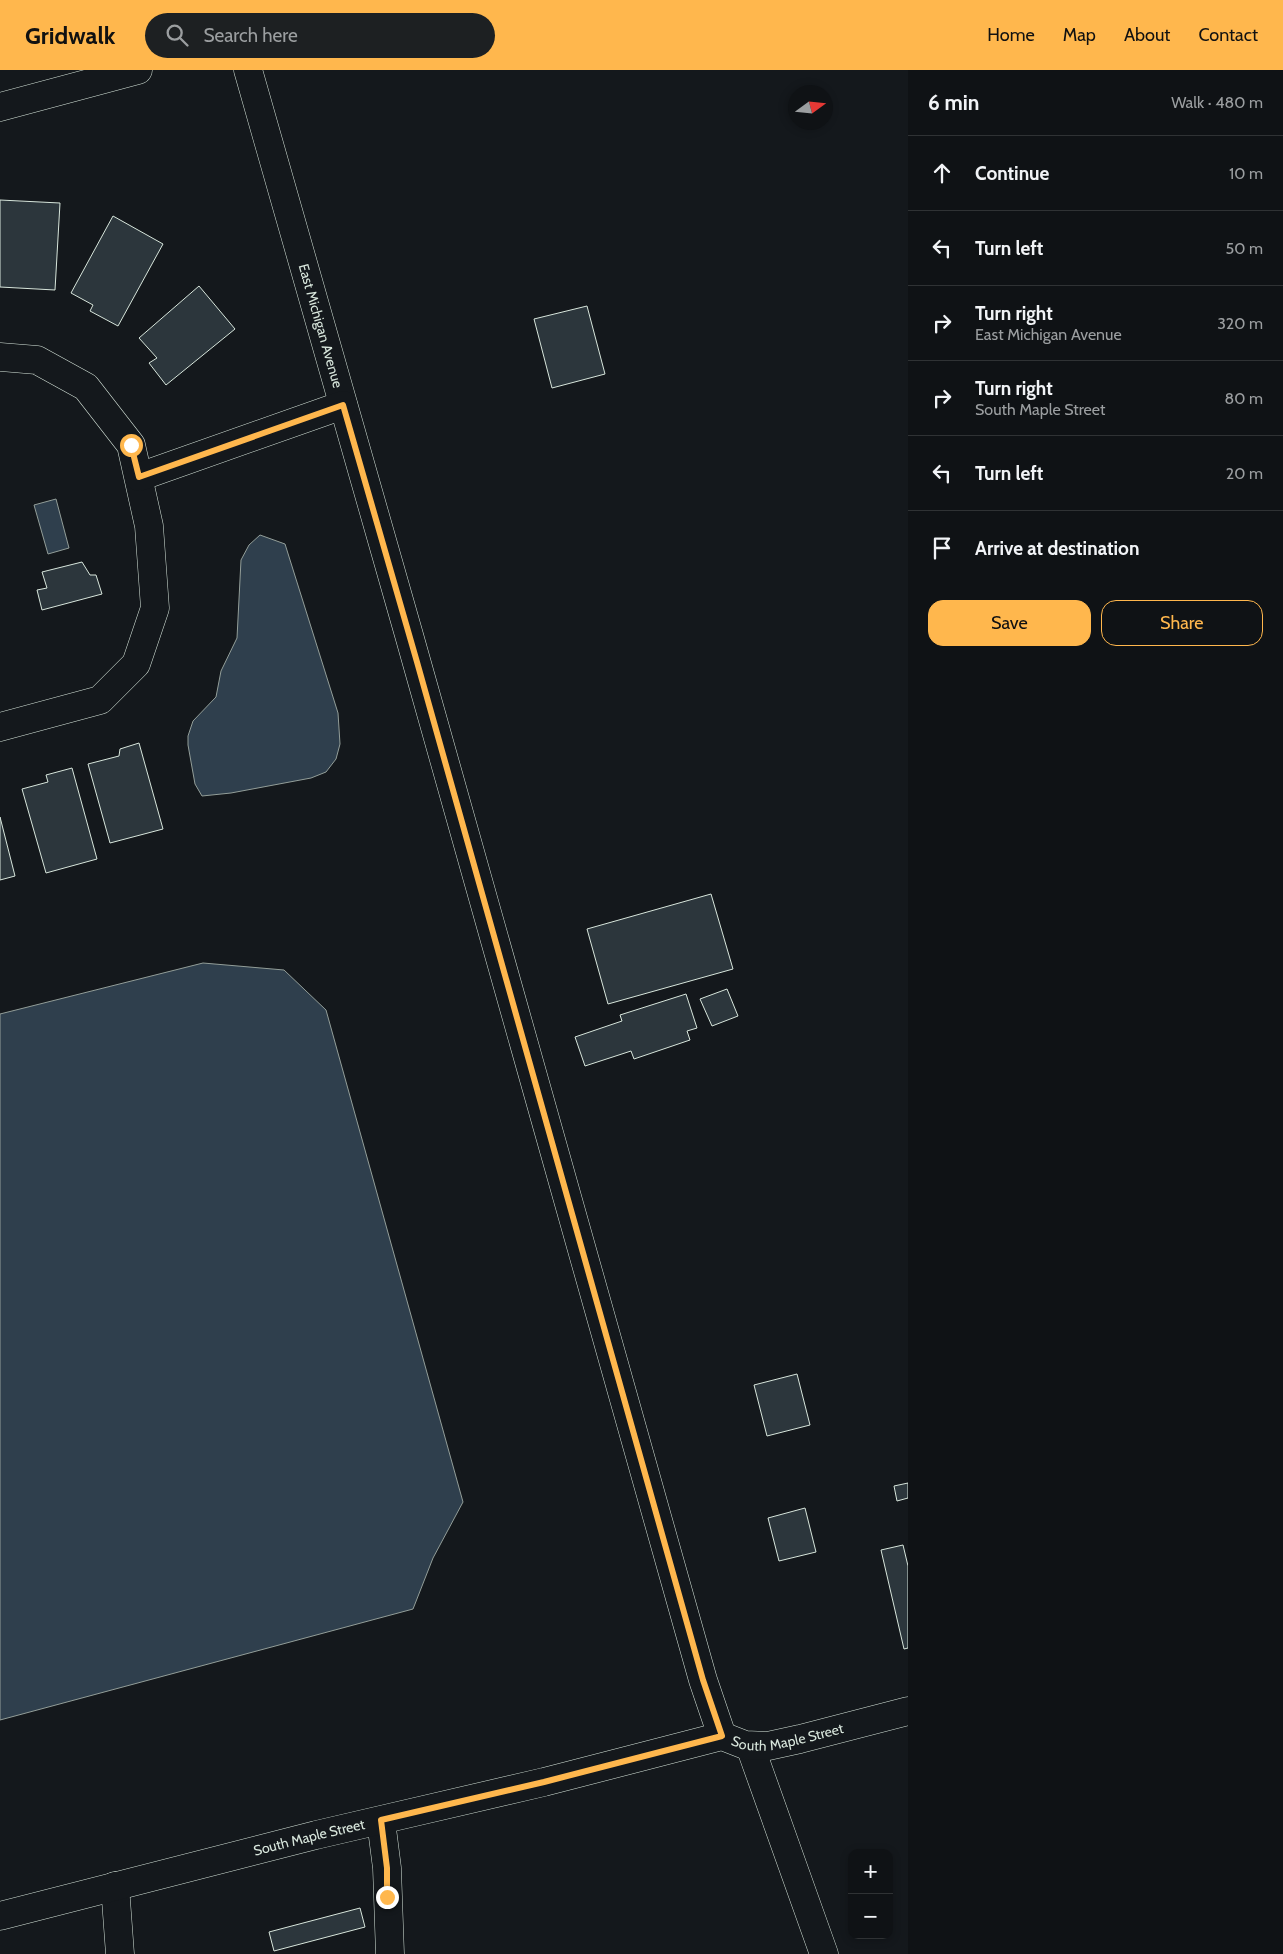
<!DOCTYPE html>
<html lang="en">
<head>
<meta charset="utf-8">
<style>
  :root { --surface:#0f1215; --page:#1d2022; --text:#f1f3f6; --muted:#9b9ea0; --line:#2f3234; --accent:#ffb74d }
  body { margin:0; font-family:Cabin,sans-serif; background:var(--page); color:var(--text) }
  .controls { position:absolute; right:15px; bottom:15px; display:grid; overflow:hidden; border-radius:10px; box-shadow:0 2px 8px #0003 }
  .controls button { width:45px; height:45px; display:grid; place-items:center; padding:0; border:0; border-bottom:1px solid var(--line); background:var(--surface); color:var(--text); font:25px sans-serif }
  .compass { position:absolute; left:788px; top:15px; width:45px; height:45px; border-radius:50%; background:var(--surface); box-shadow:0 2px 8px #0003; rotate:75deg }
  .stop { position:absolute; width:15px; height:15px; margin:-11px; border:4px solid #ffb74d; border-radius:50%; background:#fff }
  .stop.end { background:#ffb74d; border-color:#fff; box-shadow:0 1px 5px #0008 }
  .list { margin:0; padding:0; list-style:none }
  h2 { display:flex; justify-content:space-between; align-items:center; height:65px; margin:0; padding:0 20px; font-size:21px }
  h2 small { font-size:16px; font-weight:400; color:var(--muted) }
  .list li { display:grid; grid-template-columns:32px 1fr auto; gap:15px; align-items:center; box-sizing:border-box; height:75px; padding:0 20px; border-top:1px solid var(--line) }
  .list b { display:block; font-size:19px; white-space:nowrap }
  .list p { margin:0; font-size:16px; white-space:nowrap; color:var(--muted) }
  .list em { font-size:16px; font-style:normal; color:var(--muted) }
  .actions { display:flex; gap:10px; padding:15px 20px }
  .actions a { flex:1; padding:11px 0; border:1px solid var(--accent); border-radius:15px; text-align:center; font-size:18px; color:var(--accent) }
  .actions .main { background:var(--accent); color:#111 }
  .icon { flex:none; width:28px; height:28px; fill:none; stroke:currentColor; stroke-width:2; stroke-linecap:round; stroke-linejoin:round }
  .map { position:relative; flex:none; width:908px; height:1884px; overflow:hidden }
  header { display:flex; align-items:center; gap:30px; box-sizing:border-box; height:70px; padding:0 25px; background:var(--accent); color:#111 }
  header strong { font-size:24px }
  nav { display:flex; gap:28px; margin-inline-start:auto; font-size:18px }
  .search { width:350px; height:45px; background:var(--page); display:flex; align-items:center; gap:12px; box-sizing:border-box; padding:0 18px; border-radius:28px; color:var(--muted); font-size:19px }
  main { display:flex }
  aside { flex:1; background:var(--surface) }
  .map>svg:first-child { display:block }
</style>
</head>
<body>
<header>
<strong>Gridwalk</strong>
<div class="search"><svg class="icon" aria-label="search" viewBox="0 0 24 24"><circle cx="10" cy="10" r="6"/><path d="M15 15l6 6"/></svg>Search here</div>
<nav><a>Home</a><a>Map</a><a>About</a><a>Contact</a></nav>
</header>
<main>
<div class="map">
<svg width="908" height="1884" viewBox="0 0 908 1884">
  <rect width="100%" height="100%" fill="#14181c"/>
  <path fill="#2f3f4d" stroke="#939e99" d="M56,429L69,478L48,484L34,435Z
    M260,465L285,474L338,643L340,674L336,689L326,702L311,708L231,723L202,726L195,714L188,675V666L193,651L216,627L221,601L237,568L241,490L249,475Z
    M203,893L284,900L326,940L463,1432L433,1488L413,1539L0,1650V944Z"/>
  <path fill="#2c363c" stroke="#d8e6dc" d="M0,130L60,133L55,220L0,217Z
    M113,146L163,174L118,256L90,241L93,235L71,223Z
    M199,216L235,259L166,315L149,293L157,288L139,268Z
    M587,236L605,304L552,318L534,249Z
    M82,492L90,505H96L102,524L42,540L37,520L47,518L42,502Z
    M139,673L163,759L110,773L88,694L119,686L120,679Z
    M72,698L97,789L46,803L22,719L48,712L46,705Z
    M0,747L15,806L0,810Z
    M711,824L733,899L608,934L587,859Z
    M727,919L738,946L712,956L700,929Z
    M686,924L697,958L687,961L690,970L634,989L631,981L585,996L575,967L622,951L620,945Z
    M797,1304L810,1355L767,1366L754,1315Z
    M908,1413V1428L897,1431L894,1416Z
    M805,1438L816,1482L779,1491L768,1448Z
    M903,1475L908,1496V1578L904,1579L881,1480Z
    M360,1838L365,1857L274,1881L269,1862Z"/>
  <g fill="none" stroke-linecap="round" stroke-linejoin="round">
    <g stroke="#d8e6dc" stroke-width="29">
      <g id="minor">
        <path id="s1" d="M248,0L409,565L703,1610L722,1666"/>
        <path d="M0,37L138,0"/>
        <path d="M0,287L37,290L86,317L131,375L149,456L155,538L136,594L100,630L0,657"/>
        <path d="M139,407L343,335"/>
        <path d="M750,1676L824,1884"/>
        <path d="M381,1751L387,1798L390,1884"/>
        <path d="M115,1816L120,1884"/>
        <path id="s2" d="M0,1846L316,1765L544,1712L722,1666L745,1675L768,1676L800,1669L908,1641"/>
      </g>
    </g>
    <use href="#minor" stroke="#14181c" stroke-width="28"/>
  </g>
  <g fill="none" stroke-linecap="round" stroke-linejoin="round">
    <path stroke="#ffb74d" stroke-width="6" d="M131,375L139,407L343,335L417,592L703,1610L722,1666L544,1712L381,1750L387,1798V1827"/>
  </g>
  <g text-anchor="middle" stroke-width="4" stroke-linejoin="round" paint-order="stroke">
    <g font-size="14" fill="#d8e6dc" stroke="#14181c">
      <text dy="5" stroke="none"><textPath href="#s1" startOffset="266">East Michigan Avenue</textPath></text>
      <text dy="5" stroke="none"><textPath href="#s2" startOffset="812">South Maple Street</textPath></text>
      <text dy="5" stroke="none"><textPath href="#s2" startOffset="319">South Maple Street</textPath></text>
    </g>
  </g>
</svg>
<div class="controls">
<button>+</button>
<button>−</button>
</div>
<svg class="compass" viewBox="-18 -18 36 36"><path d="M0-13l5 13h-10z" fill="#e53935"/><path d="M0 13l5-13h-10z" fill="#9b9ea0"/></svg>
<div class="stop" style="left:131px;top:375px"></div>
<div class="stop end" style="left:387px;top:1827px"></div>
</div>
<aside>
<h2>6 min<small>Walk · 480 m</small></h2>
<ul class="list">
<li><svg class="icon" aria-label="ahead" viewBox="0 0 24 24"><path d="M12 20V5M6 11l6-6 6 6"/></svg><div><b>Continue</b></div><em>10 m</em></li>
<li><svg class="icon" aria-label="left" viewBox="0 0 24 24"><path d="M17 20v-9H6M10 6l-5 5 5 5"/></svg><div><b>Turn left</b></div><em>50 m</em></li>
<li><svg class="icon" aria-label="right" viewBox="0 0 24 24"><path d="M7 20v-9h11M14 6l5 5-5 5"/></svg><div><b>Turn right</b><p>East Michigan Avenue</p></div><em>320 m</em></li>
<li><svg class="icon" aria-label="right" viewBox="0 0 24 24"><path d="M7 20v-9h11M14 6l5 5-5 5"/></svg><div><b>Turn right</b><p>South Maple Street</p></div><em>80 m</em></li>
<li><svg class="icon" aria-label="left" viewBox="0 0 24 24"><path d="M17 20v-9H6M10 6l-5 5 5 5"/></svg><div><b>Turn left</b></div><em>20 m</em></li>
<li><svg class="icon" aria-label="arrive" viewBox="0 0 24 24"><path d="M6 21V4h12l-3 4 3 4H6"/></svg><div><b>Arrive at destination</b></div></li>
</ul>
<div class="actions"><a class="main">Save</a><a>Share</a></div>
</aside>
</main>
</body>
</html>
